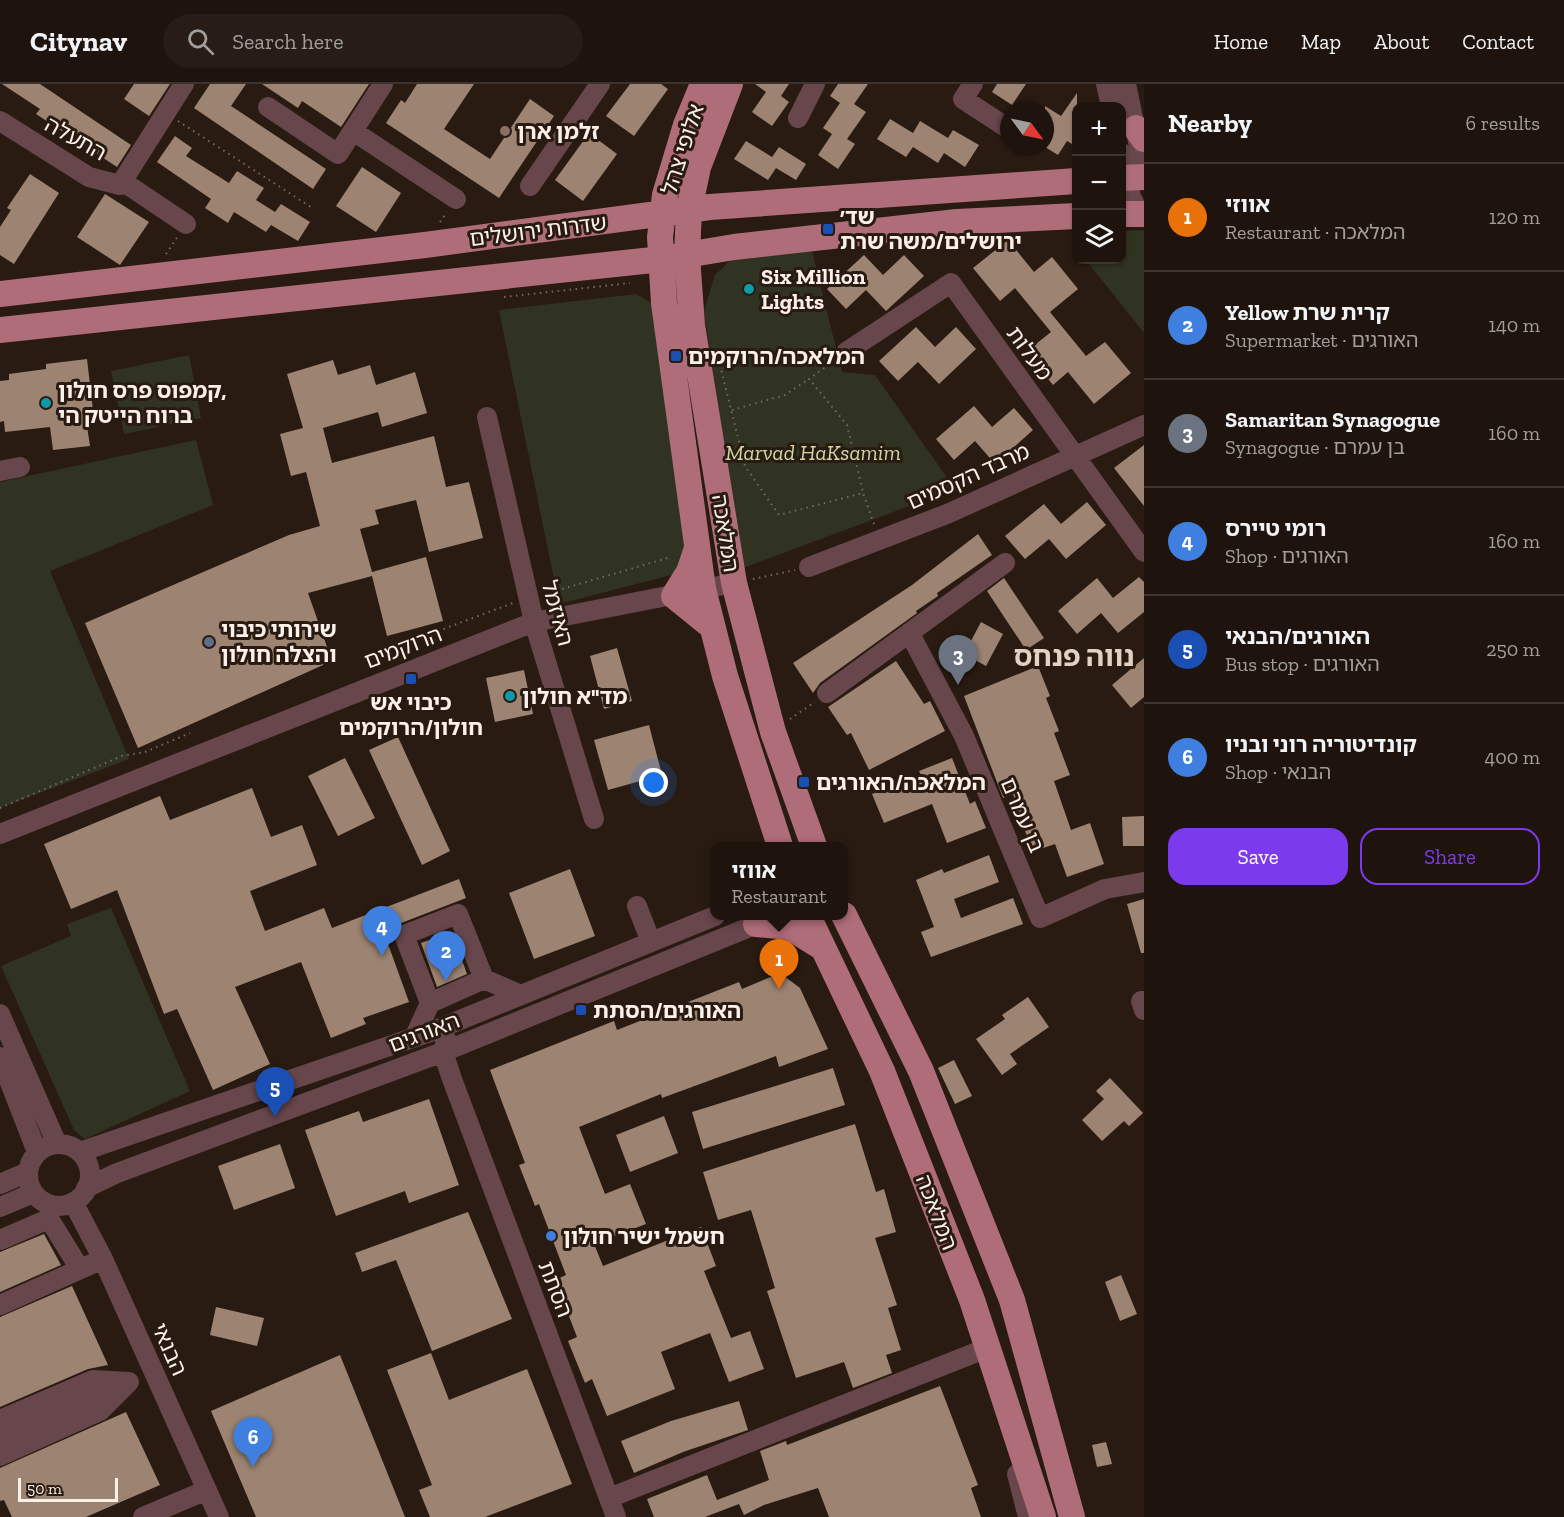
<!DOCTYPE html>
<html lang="en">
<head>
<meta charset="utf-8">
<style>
  :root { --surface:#1f140d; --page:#271d16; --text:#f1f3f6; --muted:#a19e9d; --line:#3c332e; --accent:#7c3aed }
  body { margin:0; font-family:"Zilla Slab","Noto Sans Hebrew",serif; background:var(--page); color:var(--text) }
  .controls { position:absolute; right:18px; top:18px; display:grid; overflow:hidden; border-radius:12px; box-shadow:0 2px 4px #0004 }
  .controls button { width:54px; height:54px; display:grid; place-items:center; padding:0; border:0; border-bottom:2px solid var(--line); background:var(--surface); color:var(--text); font:30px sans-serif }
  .compass { position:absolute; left:1000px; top:18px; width:54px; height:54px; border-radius:50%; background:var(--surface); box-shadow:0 2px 4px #0004; rotate:123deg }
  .scale { position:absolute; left:18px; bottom:15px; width:100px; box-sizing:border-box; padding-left:6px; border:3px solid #fbf1ea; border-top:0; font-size:16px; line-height:21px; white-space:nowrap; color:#fbf1ea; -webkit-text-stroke:4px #291b11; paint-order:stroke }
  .you { position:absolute; left:654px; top:699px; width:21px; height:21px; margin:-15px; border:4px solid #fff; border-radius:50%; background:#1a73e8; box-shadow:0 0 0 9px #1a73e833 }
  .badge { display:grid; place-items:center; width:39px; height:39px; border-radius:50%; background:var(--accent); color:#fff; font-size:20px; font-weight:700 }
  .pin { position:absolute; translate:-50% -50px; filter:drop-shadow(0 2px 3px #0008) }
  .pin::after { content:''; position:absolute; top:32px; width:21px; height:18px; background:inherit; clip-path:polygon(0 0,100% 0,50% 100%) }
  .popup { position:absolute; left:710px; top:758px; width:138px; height:78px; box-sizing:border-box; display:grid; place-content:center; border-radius:12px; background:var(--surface); filter:drop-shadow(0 2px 4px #0005); font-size:20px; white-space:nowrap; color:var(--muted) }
  .popup b { font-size:22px; color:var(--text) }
  .popup::after { content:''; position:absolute; left:50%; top:100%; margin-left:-12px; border:12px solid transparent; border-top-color:var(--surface) }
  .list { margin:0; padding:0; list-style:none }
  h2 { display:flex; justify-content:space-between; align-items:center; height:78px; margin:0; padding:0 24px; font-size:26px }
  h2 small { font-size:20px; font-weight:400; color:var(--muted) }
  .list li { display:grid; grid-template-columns:39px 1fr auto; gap:18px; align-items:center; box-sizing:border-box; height:108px; padding:0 24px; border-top:2px solid var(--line) }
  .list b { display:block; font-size:22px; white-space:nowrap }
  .list p { margin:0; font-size:20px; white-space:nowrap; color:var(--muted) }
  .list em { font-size:20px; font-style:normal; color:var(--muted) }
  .actions { display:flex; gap:12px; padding:18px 24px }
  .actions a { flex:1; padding:14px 0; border:2px solid var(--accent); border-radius:18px; text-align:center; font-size:21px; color:var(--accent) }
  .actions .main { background:var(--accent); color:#fff }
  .icon { flex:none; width:33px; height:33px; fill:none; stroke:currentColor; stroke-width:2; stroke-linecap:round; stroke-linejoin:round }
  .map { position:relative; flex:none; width:1144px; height:1433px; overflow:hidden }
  header { display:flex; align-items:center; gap:36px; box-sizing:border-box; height:84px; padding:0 30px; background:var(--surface); border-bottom:2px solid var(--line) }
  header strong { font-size:28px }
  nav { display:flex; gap:33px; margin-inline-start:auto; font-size:21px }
  .search { width:420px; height:54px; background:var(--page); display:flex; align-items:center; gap:15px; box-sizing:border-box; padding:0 21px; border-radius:33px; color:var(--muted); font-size:22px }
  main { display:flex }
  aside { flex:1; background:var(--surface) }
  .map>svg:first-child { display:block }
</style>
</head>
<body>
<header>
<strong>Citynav</strong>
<div class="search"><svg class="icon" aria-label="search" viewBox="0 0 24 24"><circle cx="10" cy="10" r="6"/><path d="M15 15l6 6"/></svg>Search here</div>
<nav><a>Home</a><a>Map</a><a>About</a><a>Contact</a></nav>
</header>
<main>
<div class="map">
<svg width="1144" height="1433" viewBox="0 0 1144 1433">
  <rect width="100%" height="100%" fill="#291b11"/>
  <path fill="#303322" d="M1144,146V249L1086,176H1122V147Z
    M812,167L842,288L875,291L955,405L743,484L704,227L715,191L734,173Z
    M636,210L653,220L691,457L675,490L559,520L499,226Z
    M189,271L201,334L124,350L111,287Z
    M196,356L213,421L50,487L129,675L0,724V398Z
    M111,824L190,1007L85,1055L74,1046L1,882L71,852L67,840Z"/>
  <path fill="#9d8472" d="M2,0H40L131,61L117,83L36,30L40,25Z
    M134,0H170L149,32L124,15Z
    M210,0H246L231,22L326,85L313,105L194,24Z
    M262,0H369L341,43L302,17L298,24Z
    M417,0H474L444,45L490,75L530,15L554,32L499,114L386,39L401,16L405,19Z
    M630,0H661L668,5L634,52L606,32Z
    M755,0H789L781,12L789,18L772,42L752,28L766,8Z
    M838,0H868L854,20L866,28L847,55L855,60L838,85L818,71L832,50L823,44L840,19L830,12Z
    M997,0H1026L1012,21L992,8Z
    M1077,9V63L1067,57L1058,71L1045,63V22L1061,32Z
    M890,35L913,49L920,37L948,54L953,46L979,61L965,83L944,69L938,79L913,63L906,73L877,55Z
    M589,49L617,70L583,117L555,96Z
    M175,52L192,64L186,72L229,99L237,87L264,104L256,116L275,128L281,120L310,138L298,157L271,141L266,148L234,128L228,139L205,124L211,115L157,78Z
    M746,57L772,73L779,63L806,80L796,96L776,84L768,96L734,75Z
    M362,83L401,109L376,148L336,122Z
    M30,90L59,109L14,180L0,171V143L11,126L7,124Z
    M105,110L149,138L120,181L77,153Z
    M1008,156L1034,188L1052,173L1078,205L1050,228L1086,272L1105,258L1131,289L1094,320L1068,288L1053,301L1026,268L1051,248L1015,204L1000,217L973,184Z
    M864,171L883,191L904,171L924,192L886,227L866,206L846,225L827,205Z
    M916,243L935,263L956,243L976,265L939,300L918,278L898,297L879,277Z
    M87,275L94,335L86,336L90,362L53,366L50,343L5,348L4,337L0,338V297L9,296V290L46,285V280Z
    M333,276L338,291L370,281L376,301L415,288L427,329L382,343L378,328L323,344L332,379L434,352L446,403L469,398L483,454L429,468L416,416L375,426L379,440L360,445L372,488L426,473L443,537L387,552L372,492L308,509L332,577L138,664L85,539L289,451L320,442L306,388L291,392L280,350L303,344L287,290Z
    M974,322L992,343L1014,324L1033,346L995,380L975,357L954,376L936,355Z
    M1144,361V422L1114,384Z
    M1087,418L1106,441L1066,475L1049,455L1025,475L1005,452L1044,420L1061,440Z
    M978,450L992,471L937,509L938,512L916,527L917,529L820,599L813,609L793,579L912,501Z
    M1139,493L1144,498V528L1118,549L1101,529L1077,550L1058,527L1097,494L1113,514Z
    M1004,494L1044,554L1026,566L987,507Z
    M981,538L1003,550L986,582L964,570Z
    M617,564L632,617L604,625L590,572Z
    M1144,574V613L1131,624L1112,601Z
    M896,577L924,620L930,617L945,647L869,686L851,649L847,651L828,623Z
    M1038,582L1050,612L1046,614L1059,647L1054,649L1070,691L1054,697L1071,746L1090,739L1104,780L1067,793L1055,760L1032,768L1013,710L1003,714L964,612Z
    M524,586L533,630L495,638L486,594Z
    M649,641L662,691L608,706L594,656Z
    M398,653L450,767L422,781L369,666Z
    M345,674L375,734L338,752L308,692Z
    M952,674L970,720L975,717L986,744L947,759L932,720L884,739L872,710L921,691L919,687Z
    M252,704L271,753L302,741L317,781L250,807L265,847L324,824L332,844L459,795L466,814L383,846L409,918L363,934L366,940L331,954L301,878L235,903L270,980L213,1006L177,925L164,930L117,806L71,825L44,760L160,712L170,736Z
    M1144,732V762H1123L1122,733Z
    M989,771L999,798L954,815L961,834L1013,814L1023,840L931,873L921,848L934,843L916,796L942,785L944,789Z
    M570,785L595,852L534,875L509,809Z
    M1144,815V869H1141L1127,820Z
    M452,848L467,890L437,903L421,859Z
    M780,889L800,904L828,965L779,983L776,972L662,1014L661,1010L579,1043L605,1110L630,1100L646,1140L594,1160L603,1182L701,1143L716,1182L704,1187L731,1254L750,1247L764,1285L729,1298L710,1249L661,1268L675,1305L607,1332L592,1295L585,1299L568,1257L577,1253L555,1196L566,1191L539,1120L535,1122L519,1081L525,1079L490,986L614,937L617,946L739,898L742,905Z
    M1028,913L1049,943L1010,970L1017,980L1002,991L976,955L1005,935L1002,931Z
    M954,976L972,1012L955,1020L938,984Z
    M833,984L845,1021L703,1065L692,1028Z
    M1110,994L1143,1029L1129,1042L1124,1037L1102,1057L1082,1036L1104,1015L1096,1007Z
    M429,1015L459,1101L409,1119L405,1107L336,1132L305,1046L359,1027L363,1038Z
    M664,1032L678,1069L630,1088L616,1051Z
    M855,1040L876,1108L884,1105L896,1148L875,1154L897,1221L888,1224L901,1266L886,1271L892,1289L853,1304L844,1278L796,1294L767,1207L775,1204L751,1126L718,1136L703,1088Z
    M280,1060L295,1104L234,1126L218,1082Z
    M468,1128L512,1235L432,1267L396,1176L362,1188L355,1169Z
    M44,1150L61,1181L0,1208V1168Z
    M1121,1191L1137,1230L1120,1237L1105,1198Z
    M72,1202L108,1281L88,1285L0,1323V1233Z
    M216,1223L264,1234L257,1262L210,1251Z
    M431,1269L449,1316L527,1285L572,1400L485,1433H430L419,1406L432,1401L387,1286Z
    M340,1271L405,1433H256L211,1327Z
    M940,1302L978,1401L971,1404L981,1433H829L818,1404L764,1421L744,1431L739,1420L705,1433H654L647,1415L707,1391L717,1416L769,1396L760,1367L786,1357L787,1361Z
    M739,1317L748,1346L683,1368L634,1389L621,1357L671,1337Z
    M126,1328L160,1401L86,1433H12L4,1416L0,1417V1384Z
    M1106,1358L1112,1380L1097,1383L1092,1361Z"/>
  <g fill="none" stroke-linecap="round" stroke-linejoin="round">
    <path stroke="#766a61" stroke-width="2" stroke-dasharray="1.5 4.5" stroke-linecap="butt" d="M178,37L314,125
      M440,138L447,128
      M166,170L178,152
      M504,213L630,199
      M834,277L809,295L847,341L863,408
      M720,281L745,382L779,431L863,409L874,440
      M732,326L785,311L809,295
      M753,495L795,486
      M545,510L671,473
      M389,570L446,544L513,519
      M790,635L815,618
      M0,724L122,672L145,668L190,649"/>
    <path stroke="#67464c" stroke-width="20" d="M973,0L963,15L1009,45
      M1106,0L1111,22
      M1126,0L1144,86
      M268,23L338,70L383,0
      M798,34L815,0
      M0,37L89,93L120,101L184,0
      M353,47L456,115
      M1122,69L1131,113L1140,130
      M122,97L186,140
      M530,102L600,0
      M846,268L951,199L1144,468
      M487,333L534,538L594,735
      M0,387L20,383
      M809,483L947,430L1144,341
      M910,550L964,652L1040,834L1105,805L1144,798
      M827,609L1005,479
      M0,750L534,538L734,499
      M637,822L651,858
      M1144,917H1141L1144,926
      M430,919L404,851L458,830L484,895
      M0,930L57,1060
      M415,952L430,919L484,895L521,911
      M446,955L443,968L452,995L616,1433
      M0,973L37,1068
      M28 1091a31 31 0 1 1 62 0a31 31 0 1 1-62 0Z
      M80,1068L433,947L715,832
      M0,1100L28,1088
      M86,1104L117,1089L443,968L767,836
      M73,1118L103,1175L219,1433
      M0,1123L33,1109
      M0,1156L44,1137L51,1138L80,1185
      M0,1221L103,1175
      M0,1336L93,1296L129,1298L100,1327L0,1372
      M0,1353L119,1302
      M1017,1390L1028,1433
      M609,1414L977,1268
      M143,1433L207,1406"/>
    <path stroke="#af6d79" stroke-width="26" d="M703,0L686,41L665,111L660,153L664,219L703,505L725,592L780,762
      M730,0L698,83L689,126L687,172L692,241L734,499L773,648L814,762
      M1136,44L1144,55
      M1122,94L1144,93
      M1122,130H1144
      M0,210L425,161L710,123L1076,97
      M0,246L662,175L734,163L957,138L1076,132
      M697,464L689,488L674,512L711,542
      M844,831L921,987L1012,1216L1072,1433
      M808,832L882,987L972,1216L1043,1433
      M756,840L789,843L823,864"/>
  </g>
  <circle fill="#8d6e63" stroke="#291b11" stroke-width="2" cx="505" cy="47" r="6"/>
  <g fill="#1a4fb4" stroke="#291b11" stroke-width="2">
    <rect x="822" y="139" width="12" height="12" rx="3"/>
    <rect x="670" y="266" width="12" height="12" rx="3"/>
    <rect x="405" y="589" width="12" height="12" rx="3"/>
    <rect x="798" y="692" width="12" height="12" rx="3"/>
    <rect x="575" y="920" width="12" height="12" rx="3"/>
  </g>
  <g fill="#0f9aa8" stroke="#291b11" stroke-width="2">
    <circle cx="749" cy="205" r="6"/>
    <circle cx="46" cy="319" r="6"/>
    <circle cx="510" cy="612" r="6"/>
  </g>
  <circle fill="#5c6f8a" stroke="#291b11" stroke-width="2" cx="209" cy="558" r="6"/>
  <circle fill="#3f7fe0" stroke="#291b11" stroke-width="2" cx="551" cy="1152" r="6"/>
  <g text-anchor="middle" stroke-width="6" stroke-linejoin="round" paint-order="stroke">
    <g font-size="22" font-weight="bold" fill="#fbf1ea" stroke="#291b11" text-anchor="start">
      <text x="517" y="55">זלמן ארן</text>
      <text x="840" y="140">שד׳<tspan x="840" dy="25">ירושלים/משה שרת</tspan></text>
      <text x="761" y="200">Six Million<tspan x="761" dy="25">Lights</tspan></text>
      <text x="688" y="280">המלאכה/הרוקמים</text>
      <text x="58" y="314">קמפוס פרס חולון,<tspan x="58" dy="25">ברוח הייטק הי</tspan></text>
      <text x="221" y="553">שירותי כיבוי<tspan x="221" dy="25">והצלה חולון</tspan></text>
      <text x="522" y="620">מד"א חולון</text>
      <text x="411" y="626" text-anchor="middle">כיבוי אש<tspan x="411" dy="25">חולון/הרוקמים</tspan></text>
      <text x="816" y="706">המלאכה/האורגים</text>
      <text x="593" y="934">האורגים/הסתת</text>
      <text x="563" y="1160">חשמל ישיר חולון</text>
    </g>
    <g font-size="22" fill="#fbf1ea" stroke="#291b11">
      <text transform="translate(76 54) rotate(29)" y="8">התעלה</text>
      <text transform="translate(682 65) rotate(-72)" y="8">אלופי צהל</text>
      <text transform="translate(538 146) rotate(-7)" y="8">שדרות ירושלים</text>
      <text transform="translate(1030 269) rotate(54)" y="8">מעלות</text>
      <text transform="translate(968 392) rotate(-24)" y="8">מרבד הקסמים</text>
      <text transform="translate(726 449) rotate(81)" y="8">המלאכה</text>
      <text transform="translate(558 529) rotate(75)" y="8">האיזמל</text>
      <text transform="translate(403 563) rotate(-21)" y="8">הרוקמים</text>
      <text transform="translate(1023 731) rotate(67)" y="8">בן עמרם</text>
      <text transform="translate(424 948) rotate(-21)" y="8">האורגים</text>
      <text transform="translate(937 1128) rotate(69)" y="8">המלאכה</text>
      <text transform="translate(556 1205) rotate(69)" y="8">הסתת</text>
      <text transform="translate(170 1265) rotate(66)" y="8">הבנאי</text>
    </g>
    <g font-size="22" font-style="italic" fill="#cfd7a2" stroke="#291b11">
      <text x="813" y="376">Marvad HaKsamim</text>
    </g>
    <g font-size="28" font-weight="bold" fill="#e4d1c4" stroke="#291b11">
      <text x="1074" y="582">נווה פנחס</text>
    </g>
  </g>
</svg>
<div class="controls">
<button>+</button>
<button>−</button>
<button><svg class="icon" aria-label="layers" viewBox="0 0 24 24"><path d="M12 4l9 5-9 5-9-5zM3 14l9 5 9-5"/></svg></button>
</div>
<svg class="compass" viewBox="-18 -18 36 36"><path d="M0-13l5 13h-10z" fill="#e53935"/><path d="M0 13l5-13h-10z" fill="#a19e9d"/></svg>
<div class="scale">50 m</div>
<div class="you"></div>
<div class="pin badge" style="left:779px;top:905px;background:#e8710a">1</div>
<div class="popup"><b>אווזי</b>Restaurant</div>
<div class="pin badge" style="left:446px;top:897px;background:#3f7fe0">2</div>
<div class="pin badge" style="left:958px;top:601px;background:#6b7280">3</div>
<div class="pin badge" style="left:382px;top:872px;background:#3f7fe0">4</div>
<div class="pin badge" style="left:275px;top:1033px;background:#1a4fb4">5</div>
<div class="pin badge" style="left:253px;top:1383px;background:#3f7fe0">6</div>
</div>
<aside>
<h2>Nearby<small>6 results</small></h2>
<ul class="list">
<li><span class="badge" style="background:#e8710a">1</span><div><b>אווזי</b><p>Restaurant · המלאכה</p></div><em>120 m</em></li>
<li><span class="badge" style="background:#3f7fe0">2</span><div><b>Yellow קרית שרת</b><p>Supermarket · האורגים</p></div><em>140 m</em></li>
<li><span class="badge" style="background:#6b7280">3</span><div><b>Samaritan Synagogue</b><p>Synagogue · בן עמרם</p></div><em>160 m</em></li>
<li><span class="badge" style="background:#3f7fe0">4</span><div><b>רומי טיירס</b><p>Shop · האורגים</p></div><em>160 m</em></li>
<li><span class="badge" style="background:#1a4fb4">5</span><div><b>האורגים/הבנאי</b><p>Bus stop · האורגים</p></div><em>250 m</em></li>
<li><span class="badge" style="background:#3f7fe0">6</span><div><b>קונדיטוריה רוני ובניו</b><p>Shop · הבנאי</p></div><em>400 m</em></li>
</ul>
<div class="actions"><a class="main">Save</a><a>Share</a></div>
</aside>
</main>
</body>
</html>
